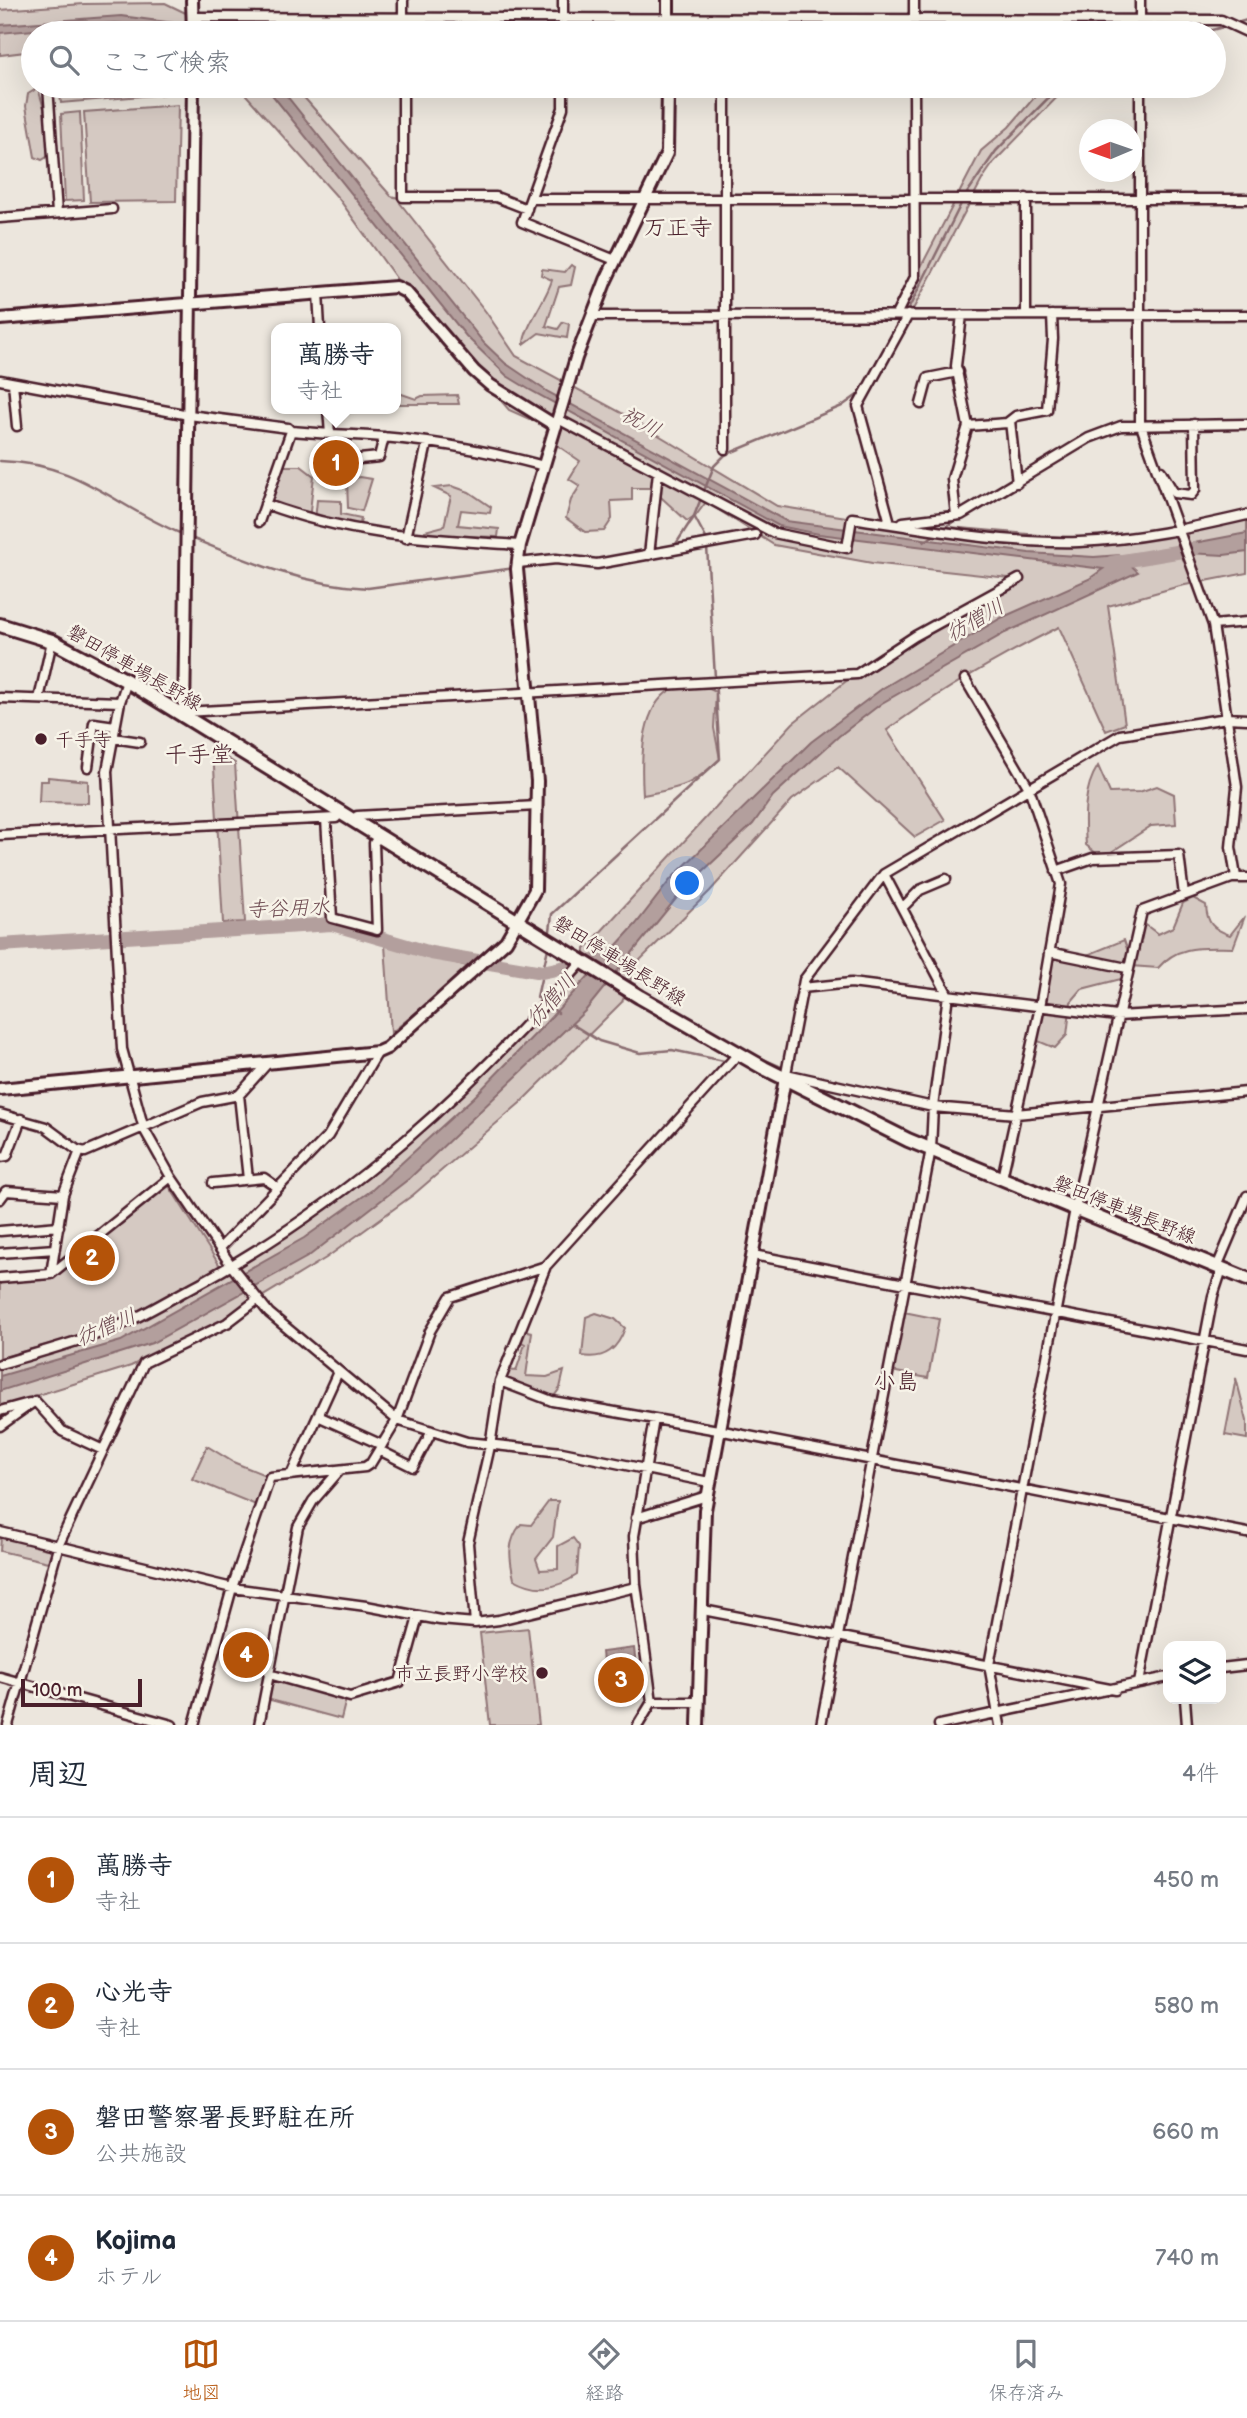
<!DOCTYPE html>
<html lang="ja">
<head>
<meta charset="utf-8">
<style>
  :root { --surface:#fff; --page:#f2f2f3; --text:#1f2937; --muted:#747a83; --line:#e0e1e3; --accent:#b45309 }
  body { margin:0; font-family:"Balsamiq Sans","Klee One",sans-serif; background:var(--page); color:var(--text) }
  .controls { position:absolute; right:21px; bottom:21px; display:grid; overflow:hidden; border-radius:14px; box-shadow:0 7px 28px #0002 }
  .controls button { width:63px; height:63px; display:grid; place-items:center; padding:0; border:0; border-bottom:2px solid var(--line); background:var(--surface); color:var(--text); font:35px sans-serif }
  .compass { position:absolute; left:1079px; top:119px; width:63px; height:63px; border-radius:50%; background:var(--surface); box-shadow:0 7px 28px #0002; rotate:268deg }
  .scale { position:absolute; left:21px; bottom:18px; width:121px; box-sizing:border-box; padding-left:7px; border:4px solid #4a1f2b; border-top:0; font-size:19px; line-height:24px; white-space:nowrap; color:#4a1f2b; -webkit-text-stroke:5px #f7f3e8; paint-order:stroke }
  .you { position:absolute; left:688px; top:884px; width:24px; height:24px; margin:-18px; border:5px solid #fff; border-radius:50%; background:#1a73e8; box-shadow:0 0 0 10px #1a73e833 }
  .badge { display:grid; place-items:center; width:46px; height:46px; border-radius:50%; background:var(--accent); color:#fff; font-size:23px; font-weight:700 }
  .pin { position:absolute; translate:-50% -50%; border:4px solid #fff; box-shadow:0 2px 7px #0006 }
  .popup { position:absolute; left:271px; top:323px; width:130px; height:91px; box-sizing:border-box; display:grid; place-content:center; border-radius:14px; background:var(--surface); filter:drop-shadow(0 2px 5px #0005); font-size:23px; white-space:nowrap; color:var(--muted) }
  .popup b { font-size:26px; color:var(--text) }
  .popup::after { content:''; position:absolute; left:50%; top:100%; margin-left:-14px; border:14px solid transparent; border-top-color:var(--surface) }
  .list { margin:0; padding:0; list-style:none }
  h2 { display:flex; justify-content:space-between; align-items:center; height:91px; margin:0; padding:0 28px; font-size:30px }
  h2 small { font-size:23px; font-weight:400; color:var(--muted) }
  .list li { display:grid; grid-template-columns:46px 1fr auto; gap:21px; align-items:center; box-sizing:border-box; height:126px; padding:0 28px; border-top:2px solid var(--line) }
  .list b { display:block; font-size:26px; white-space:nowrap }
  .list p { margin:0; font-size:23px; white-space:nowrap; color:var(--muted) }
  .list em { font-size:23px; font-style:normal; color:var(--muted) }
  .icon { flex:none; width:38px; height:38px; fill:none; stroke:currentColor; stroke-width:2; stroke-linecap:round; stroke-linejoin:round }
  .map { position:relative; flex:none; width:1247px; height:1725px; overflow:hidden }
  .search { position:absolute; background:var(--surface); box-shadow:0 7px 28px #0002; left:21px; right:21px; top:21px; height:77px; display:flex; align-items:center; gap:18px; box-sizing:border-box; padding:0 24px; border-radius:38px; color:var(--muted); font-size:26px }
  .sheet { height:595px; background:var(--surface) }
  nav { display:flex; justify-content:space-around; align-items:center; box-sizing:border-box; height:98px; border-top:2px solid var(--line); background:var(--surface); font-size:19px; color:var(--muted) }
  nav a { display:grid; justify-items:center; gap:4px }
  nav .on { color:var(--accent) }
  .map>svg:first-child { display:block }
</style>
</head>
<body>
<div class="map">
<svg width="1247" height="1725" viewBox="0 0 1247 1725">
  <rect width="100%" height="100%" fill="#ece6dd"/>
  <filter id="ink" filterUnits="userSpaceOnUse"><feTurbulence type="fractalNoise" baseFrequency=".0143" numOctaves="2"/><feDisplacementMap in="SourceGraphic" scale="14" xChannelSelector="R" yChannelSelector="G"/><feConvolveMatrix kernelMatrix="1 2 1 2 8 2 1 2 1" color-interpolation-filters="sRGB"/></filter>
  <g filter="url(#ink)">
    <path fill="#d5c9c2" stroke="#907476" stroke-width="2" d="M165,3L227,33H33V51L0,55V10L84,4Z
      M59,86H177L176,93L61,103Z
      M238,86H294L391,196L402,199L400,203L486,312L516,356L620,412L777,506L859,519L1120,542L1247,518V573L1180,586L1108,606L1125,724L1106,731L1059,627C999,657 940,691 887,730L945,820L915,837L838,767L792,800L710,891L637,963L622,1002L520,1103L413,1195L326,1258L222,1321L131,1366L0,1407V1364L93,1332L0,1358V1282L53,1278L169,1186L220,1266L131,1315L205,1282L388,1157L496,1060L584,969L585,949L793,723L845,682L1013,587L1018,579L872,563L774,545L706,502L689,525L693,517L687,521L651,488H632V500L611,501L612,519L604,531L585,532L566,518L571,500L580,486L569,479L580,461L554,443V430L509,410L406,292L339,199Z
      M1044,86H1068L994,162L983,178L910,315H896L981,151L1009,127Z
      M38,88L45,112L50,155L42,160L35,157L26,106L28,94Z
      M178,105L176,201L90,202L84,112Z
      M80,112L84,200L65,201L61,114Z
      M571,265L575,267L571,285L559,287L546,326L558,329L563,322L569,324L567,338L539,333L524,344C523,330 547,298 552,280L541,275L542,269L565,272Z
      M396,392L416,399L422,396L457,395L459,404H396Z
      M279,466H301L314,476L309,520L265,504Z
      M359,477L372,479L362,511L348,508L347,481Z
      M452,486L469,492L491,507L490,513L461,510L458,525L499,529L498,537L425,535V531L444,526L451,496L434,488Z
      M317,500L341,501V514L361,518L359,530L315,521Z
      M697,683L716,692L714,728L720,759C689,788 682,787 643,795C641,764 640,714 666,693C673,686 688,685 697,683Z
      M213,750L235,763L245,922L223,923Z
      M1098,766L1110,793L1139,792L1157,786L1174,794L1176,824L1151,826L1102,858L1086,845C1084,818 1083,789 1098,766Z
      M48,777L88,781V803L39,802L40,781H48Z
      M1193,898L1206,905C1207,924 1213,929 1230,935L1245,916L1233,948C1203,948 1178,944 1158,968L1131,966L1139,920L1158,934L1173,927L1183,903Z
      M1124,940L1130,958L1125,978L1082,989L1071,1002L1067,1035L1055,1048L1033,1039L1046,971L1053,959L1080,958Z
      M385,945L471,967L391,1033Z
      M904,1312L939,1319L928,1378L891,1371Z
      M596,1313L615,1319L625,1328C618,1348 606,1360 582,1356L586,1317Z
      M523,1330L532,1332L526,1376L547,1377L564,1371L560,1388L552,1399L504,1380L507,1370L516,1371L525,1344L518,1340Z
      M1236,1378L1247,1421V1439L1225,1435Z
      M207,1446L233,1462L270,1477L256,1505L192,1479Z
      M549,1501H558L553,1537L536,1559L540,1570L558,1569V1546L573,1538L579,1546L577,1575C556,1589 537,1592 514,1579C509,1557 507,1542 521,1524L531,1525Z
      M1,1537L53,1547L48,1562L0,1551Z
      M528,1628L539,1725H490L480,1633Z
      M271,1679L346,1699L341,1719L267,1699Z"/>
    <path fill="#b39f9d" stroke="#896c6f" stroke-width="2" d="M121,16L174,23L202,33L115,23L0,33V25Z
      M265,86H277L282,90L484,343L505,363L548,392L786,521L1029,553L1094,557L1120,555L1138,572L1005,633L882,703L839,736L773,796L753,824L683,890L586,1010L410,1178L309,1256L152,1343L0,1391V1376L121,1341L304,1238L372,1190L474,1097L542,1027L636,924L671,879L811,742L883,688L1001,618L1089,579L1103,569L819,534L779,526L530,390L507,376L466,336Z
      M1247,533V552L1224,555L1152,551Z
      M634,1648L636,1665L604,1670L602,1652Z"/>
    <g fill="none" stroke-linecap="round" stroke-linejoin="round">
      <path stroke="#896c6f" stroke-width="2.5" d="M1233,24L1247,20
        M1200,33L1227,26
        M965,196L996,151L1060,86
        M907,312L962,202
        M1092,441L1129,429
        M0,461C81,463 113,506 182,534
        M694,516L707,540
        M941,530L959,518
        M189,537C247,561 303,585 368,588L515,568
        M924,542L936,534
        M674,547L694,516L714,466L725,455L842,406L863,391
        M601,567L639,560
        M550,931L552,914L720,759L707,547
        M548,948L537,997L558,1013
        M572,1024L599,1041L640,1053L672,1050L724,1061L731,1058
        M750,1053L788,1070L830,1080
        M974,1107L1016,1112
        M1100,1110L1247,1096
        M1066,1113L1094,1111"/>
      <path stroke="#b39f9d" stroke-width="14" d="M1111,563L1194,549
        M0,945L332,924L431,953L542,972L613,957"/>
      <g stroke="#4a1f2b" stroke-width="13">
        <path id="minor" d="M193,17L1221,20L1247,32
          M736,19L737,33
          M403,33V0
          M563,33V0
          M914,33V0
          M1140,33V0
          M48,86L57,213
          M403,86V197H496L527,209
          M563,86V108L522,222L615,260
          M1140,86V423L1213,625L1237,787L1231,847L1236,877
          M1026,198V315
          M531,199H1247
          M0,218L112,209
          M318,293L320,328
          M896,315L915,277L914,86
          M593,316L1247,315
          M0,380L189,415L288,428L291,431L330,434
          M13,383L17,426
          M921,404L928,378L958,372
          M328,409L330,434C402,436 475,447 544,466
          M558,419L774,533L847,548L852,518C926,529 1004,544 1079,542C1136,540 1191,528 1247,515
          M1010,421L1017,483
          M968,426L1007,423L1016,416L1047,410L1053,339L1052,315
          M725,449V91L728,86
          M350,460L379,457L384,437
          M1161,471L1174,493L1191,495L1195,490L1194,424
          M265,504C351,536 430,539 520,545
          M956,515L952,479L968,426L956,366L962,315
          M259,522L291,431
          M903,522L961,515L1089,438L1121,426L1247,424
          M886,523L889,519L858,406L908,315
          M406,538L427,444
          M649,555L658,472
          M518,563L556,559L597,564L755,535
          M1213,625L1247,622
          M965,679L1029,788L1061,884L1040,1007L1002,1178
          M127,681L120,702L107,771L122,1049L144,1129L171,1177L233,1268L269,1313L397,1420L467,1442L562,1452L709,1482
          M0,698L120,702
          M39,699L52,641
          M184,712L857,674L915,636L1019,579
          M113,738L140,742
          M88,767L94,723L115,726
          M326,819L332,918L377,930L374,843L379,836
          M355,821L357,816L537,806
          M0,835L336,818L341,812
          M1056,871L1093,858L1179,855L1184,895
          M903,907L920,890L946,879
          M1049,952L1127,968
          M802,988L851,983L1117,1016L1247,1009
          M786,1074L933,1107L1016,1114L1247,1092
          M785,1079L804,980L884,874L1120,735L1227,718L1247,719
          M239,1095L248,1179
          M0,1114L46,1127L77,1150L85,1152L202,1102L239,1095L266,1065
          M0,1157L7,1156L21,1119
          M213,1183L264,1178L277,1187
          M0,1199L6,1191L63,1195
          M0,1231L59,1226
          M220,1248L328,1136L378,1052
          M0,1253L55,1249
          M753,1255L1247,1349
          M1217,1267L1247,1196
          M51,1274L63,1195L80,1151
          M0,1278L51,1274L171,1177
          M0,1364C37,1353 75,1343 111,1329C142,1317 171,1298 200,1283C349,1202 473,1089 583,961
          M500,1381L552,1401L718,1430L1247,1533
          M0,1411L29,1403
          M318,1416L382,1445
          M0,1426L35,1401L62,1431L103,1450
          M379,1450L413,1467L432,1431
          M291,1475L338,1372
          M636,1518L707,1496
          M0,1532L232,1588L366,1606L440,1620L475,1623L499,1620L636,1587
          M703,1610L1115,1690
          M475,1623L468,1543L490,1446L500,1381L546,1266
          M1221,1668L1247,1665
          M269,1674L350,1697L400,1682L418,1617
          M0,1677L172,1725
          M1139,1683L1213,1296L1222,1269
          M1185,1699L1187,1725
          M652,1702H699
          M8,1725L59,1544L144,1363L227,1323L257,1300
          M194,1725L232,1588L270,1477L365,1467L371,1463L397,1420L430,1331L450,1297L546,1266L738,1054
          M259,1725L298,1527L313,1501L340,1470
          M638,1725L652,1702L636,1584L634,1536L654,1419
          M821,1725L931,1149L933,1107L948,995L884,874
          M939,1725L1168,1677
          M1000,1725L989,1665L1075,1209L1142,911L1232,878H1247"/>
      </g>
      <g stroke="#4a1f2b" stroke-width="16">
        <path id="tertiary" d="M192,0L193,33
          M668,0V33
          M0,319L396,287L406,292L474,371L490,385L556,426
          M184,717L193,86
          M0,1089L378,1052L387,1048L506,941L535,890L537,781L517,569L520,545L576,358L606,280L667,153L668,86
          M698,1725L705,1510L785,1079"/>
      </g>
      <g stroke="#4a1f2b" stroke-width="18">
        <path id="secondary" d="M0,625L52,641L127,681L640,997L764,1068L908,1140L1247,1279"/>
      </g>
      <use href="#minor" stroke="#f7f3e8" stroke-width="8"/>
      <use href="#tertiary" stroke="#f7f3e8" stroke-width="10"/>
      <use href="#secondary" stroke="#f7f3e8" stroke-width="12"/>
    </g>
  </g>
  <g fill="#4a1f2b" stroke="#f7f3e8" stroke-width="2.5">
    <circle cx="41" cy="739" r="7"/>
    <circle cx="542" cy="1673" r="7"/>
  </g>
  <g text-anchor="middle" stroke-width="5" stroke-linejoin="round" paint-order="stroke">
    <g font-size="19" fill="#4a1f2b" stroke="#f7f3e8">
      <text transform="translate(135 667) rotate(30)" y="7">磐田停車場長野線</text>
      <text transform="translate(620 960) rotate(32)" y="7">磐田停車場長野線</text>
      <text transform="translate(1125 1209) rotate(22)" y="7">磐田停車場長野線</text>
    </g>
    <g font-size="19" fill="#4a1f2b" stroke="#f7f3e8" text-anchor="start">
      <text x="55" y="746">千手寺</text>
      <text x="528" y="1680" text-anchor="end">市立長野小学校</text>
    </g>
    <g font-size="21" font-style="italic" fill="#6f4c53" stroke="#f7f3e8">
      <text transform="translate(641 422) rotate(28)" y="7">祝川</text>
      <text transform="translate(975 620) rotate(-30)" y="7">彷僧川</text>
      <text transform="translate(288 908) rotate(-2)" y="7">寺谷用水</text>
      <text transform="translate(551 1000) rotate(-49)" y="7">彷僧川</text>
      <text transform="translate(106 1327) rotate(-23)" y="7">彷僧川</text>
    </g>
    <g font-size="23" fill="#4a1f2b" stroke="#f7f3e8">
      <text x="678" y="235">万正寺</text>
      <text x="199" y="762">千手堂</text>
      <text x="896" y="1389">小島</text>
    </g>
  </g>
</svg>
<div class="controls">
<button><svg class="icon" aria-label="layers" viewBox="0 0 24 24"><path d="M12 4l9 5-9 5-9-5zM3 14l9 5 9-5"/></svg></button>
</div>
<svg class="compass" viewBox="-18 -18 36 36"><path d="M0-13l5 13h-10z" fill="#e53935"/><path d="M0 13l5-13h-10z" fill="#747a83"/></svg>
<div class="scale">100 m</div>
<div class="you"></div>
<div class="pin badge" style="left:336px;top:463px">1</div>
<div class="popup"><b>萬勝寺</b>寺社</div>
<div class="pin badge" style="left:92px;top:1258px">2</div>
<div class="pin badge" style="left:621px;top:1680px">3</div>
<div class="pin badge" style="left:246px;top:1655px">4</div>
<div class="search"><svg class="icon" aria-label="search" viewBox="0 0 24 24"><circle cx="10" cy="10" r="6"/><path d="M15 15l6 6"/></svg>ここで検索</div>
</div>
<section class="sheet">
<h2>周辺<small>4件</small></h2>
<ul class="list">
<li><span class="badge">1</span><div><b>萬勝寺</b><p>寺社</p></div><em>450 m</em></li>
<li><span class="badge">2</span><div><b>心光寺</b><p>寺社</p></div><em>580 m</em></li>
<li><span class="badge">3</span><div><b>磐田警察署長野駐在所</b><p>公共施設</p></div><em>660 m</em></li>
<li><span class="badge">4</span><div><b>Kojima</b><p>ホテル</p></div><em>740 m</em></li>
</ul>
</section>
<nav>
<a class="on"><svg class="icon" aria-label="map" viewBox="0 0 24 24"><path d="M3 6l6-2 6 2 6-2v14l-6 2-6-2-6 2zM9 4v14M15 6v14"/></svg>地図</a>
<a><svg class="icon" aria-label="directions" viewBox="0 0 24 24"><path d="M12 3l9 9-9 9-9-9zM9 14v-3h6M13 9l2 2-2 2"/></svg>経路</a>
<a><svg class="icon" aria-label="saved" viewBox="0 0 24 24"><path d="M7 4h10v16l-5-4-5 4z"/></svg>保存済み</a>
</nav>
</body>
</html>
